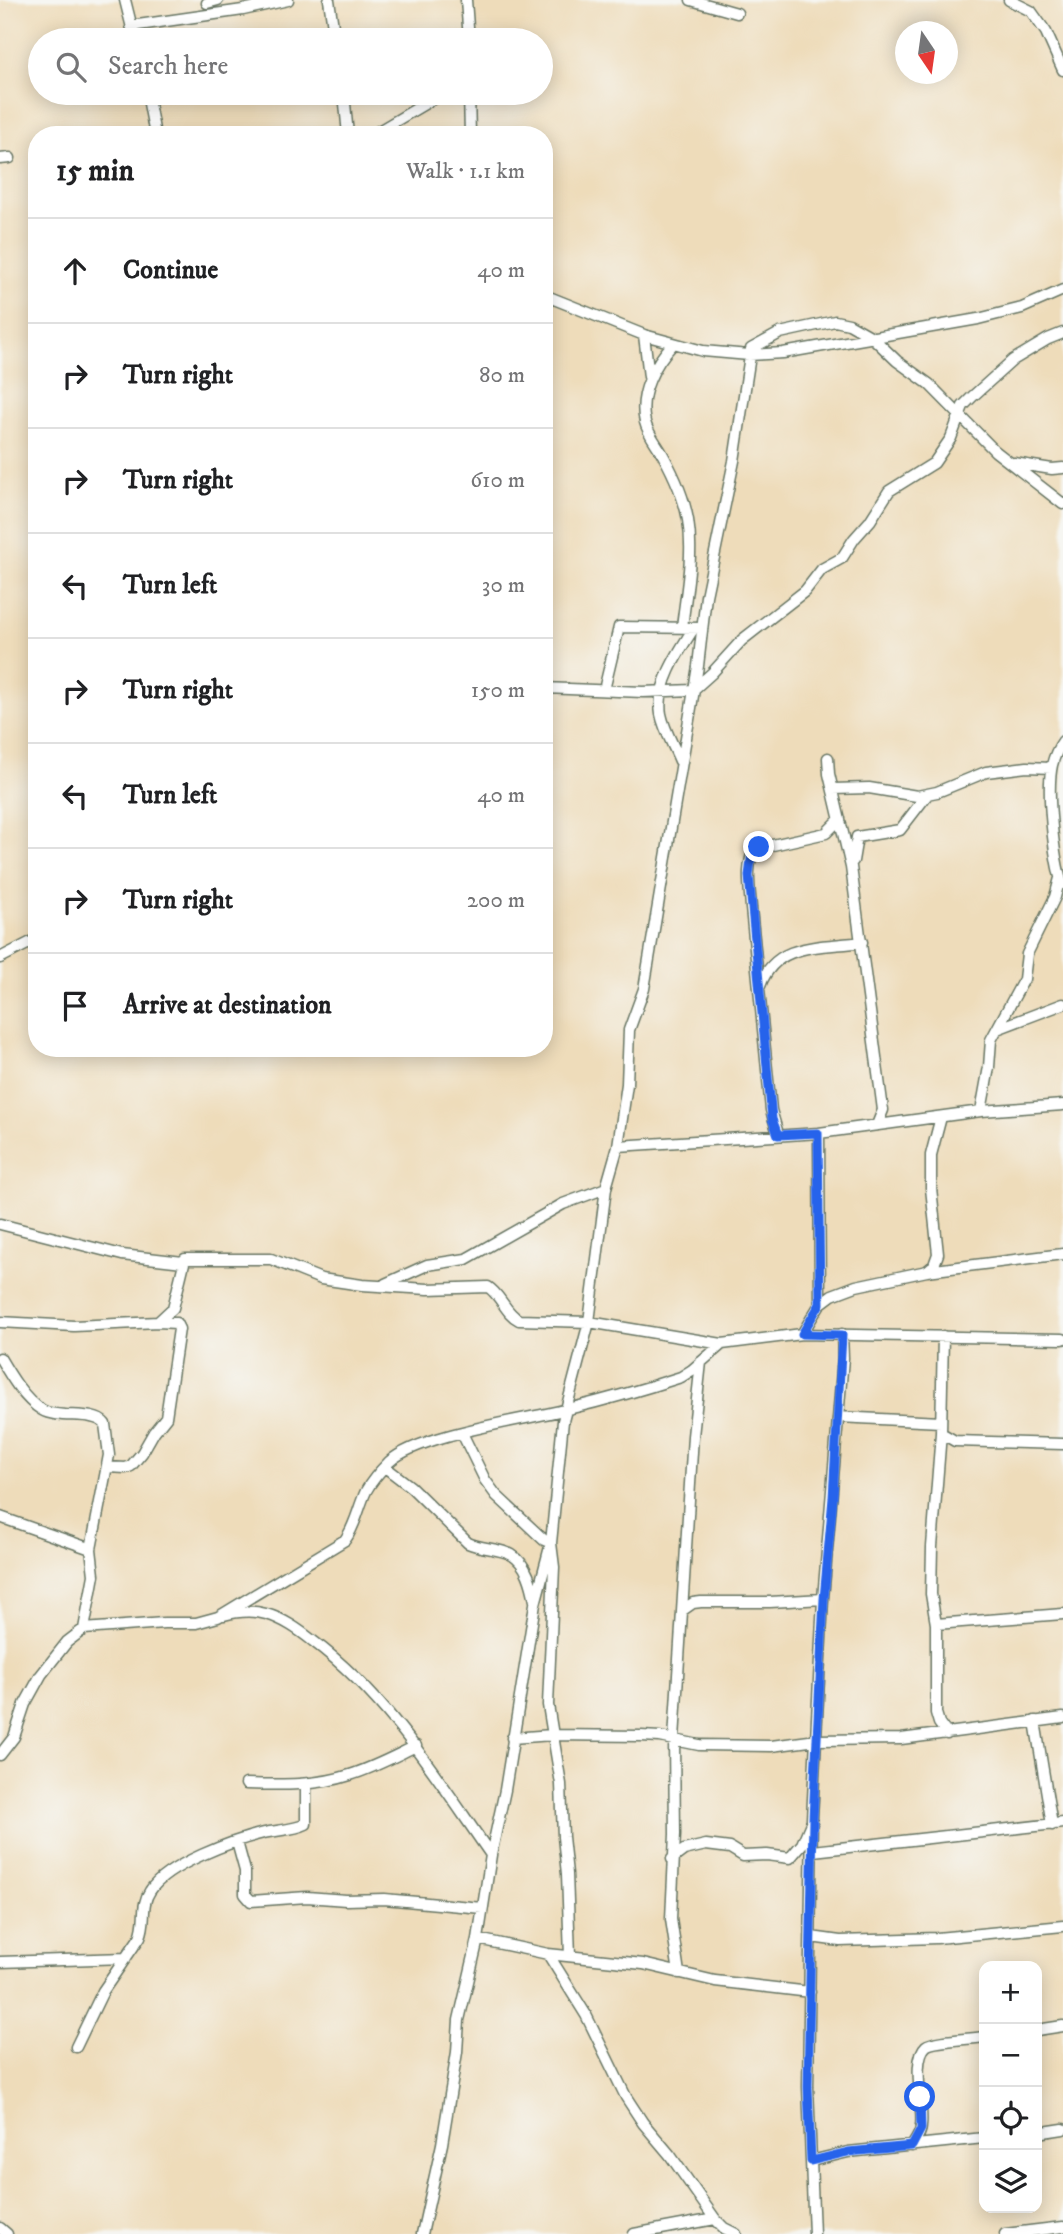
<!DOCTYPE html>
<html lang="en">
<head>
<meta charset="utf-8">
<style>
  :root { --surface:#fff; --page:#f2f2f2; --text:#202124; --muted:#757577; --line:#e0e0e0 }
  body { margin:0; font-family:"IM FELL DW Pica",serif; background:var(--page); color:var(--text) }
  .controls { position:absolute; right:21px; bottom:21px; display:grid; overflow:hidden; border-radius:14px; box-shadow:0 4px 18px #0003 }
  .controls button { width:63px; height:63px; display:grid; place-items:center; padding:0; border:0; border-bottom:2px solid var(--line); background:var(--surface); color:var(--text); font:35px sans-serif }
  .compass { position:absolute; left:895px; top:21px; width:63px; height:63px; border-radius:50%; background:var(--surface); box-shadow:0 4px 18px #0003; rotate:167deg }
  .stop { position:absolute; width:21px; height:21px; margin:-16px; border:5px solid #2563eb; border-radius:50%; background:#fff }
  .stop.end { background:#2563eb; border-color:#fff; box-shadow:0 2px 7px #0008 }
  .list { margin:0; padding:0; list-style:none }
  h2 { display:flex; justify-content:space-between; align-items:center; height:91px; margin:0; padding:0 28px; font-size:30px }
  h2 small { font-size:23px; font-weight:400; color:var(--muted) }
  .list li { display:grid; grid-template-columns:46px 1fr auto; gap:21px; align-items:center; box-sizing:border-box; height:105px; padding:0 28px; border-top:2px solid var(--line) }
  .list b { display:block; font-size:26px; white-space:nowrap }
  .list em { font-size:23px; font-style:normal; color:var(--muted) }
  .icon { flex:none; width:38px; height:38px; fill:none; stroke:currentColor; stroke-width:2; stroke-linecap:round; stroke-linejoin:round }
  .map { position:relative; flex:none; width:1063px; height:2234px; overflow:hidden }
  .search { position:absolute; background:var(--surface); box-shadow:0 4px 18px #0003; left:28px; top:28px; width:525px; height:77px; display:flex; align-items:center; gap:18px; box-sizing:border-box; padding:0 24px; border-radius:38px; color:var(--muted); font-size:26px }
  .panel { position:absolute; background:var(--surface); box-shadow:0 4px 18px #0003; left:28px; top:126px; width:525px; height:931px; border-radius:28px }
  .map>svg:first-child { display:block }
</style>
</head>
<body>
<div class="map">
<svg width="1063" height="2234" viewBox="0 0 1063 2234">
  <rect width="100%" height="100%" fill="#f6f6f2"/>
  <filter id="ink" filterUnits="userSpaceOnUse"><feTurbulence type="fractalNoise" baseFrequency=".0143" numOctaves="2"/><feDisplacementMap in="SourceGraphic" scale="14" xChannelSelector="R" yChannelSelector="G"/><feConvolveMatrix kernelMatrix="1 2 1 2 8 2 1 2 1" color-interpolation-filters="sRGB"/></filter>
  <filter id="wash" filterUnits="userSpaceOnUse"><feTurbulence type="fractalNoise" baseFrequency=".00686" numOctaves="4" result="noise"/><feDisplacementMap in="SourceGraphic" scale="28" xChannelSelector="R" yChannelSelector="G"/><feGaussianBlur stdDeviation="1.57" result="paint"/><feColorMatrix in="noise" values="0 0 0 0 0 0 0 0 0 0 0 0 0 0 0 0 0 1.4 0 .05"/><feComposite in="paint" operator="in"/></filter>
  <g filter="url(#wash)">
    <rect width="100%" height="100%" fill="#eedcba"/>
  </g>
  <g filter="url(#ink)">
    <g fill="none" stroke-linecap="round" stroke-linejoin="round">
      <g stroke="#677563" stroke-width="13">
        <path id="minor" d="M125,0L135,40
          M329,0L335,40
          M466,0L469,40
          M691,0L737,13
          M1009,0L1031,11L1046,32L1063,70
          M207,3L218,0
          M131,26L243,10L288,0
          M147,93L155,135
          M344,93L348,135
          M469,93L470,135
          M372,135L443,93
          M0,159L10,158
          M544,295L644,335L703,351L749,355L783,353L978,319L1022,308L1063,290
          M644,335L649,377
          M673,344C655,363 638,394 645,422C648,434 657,444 663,455C674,475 684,497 688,520C694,555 686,592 682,627
          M1014,463L1052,469L1063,468
          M544,688L643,692L693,690L712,673L742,640L805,591L822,569L842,558L854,539L870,521L889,491L934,463L951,438L963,406L973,396L1013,360L1048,339L1063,333
          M604,690L619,627L702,628
          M828,758L829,774L851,867L883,1110L877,1125
          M680,761C674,746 664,730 661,714C656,685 679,651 694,628
          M833,789L869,788L917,796L937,792L986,772L1027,767L1051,768
          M853,861L857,837L900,830L927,795
          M1062,884C1054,858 1046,792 1052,765C1054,757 1058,748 1063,741
          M0,958L37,939
          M760,986C776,941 821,948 862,942
          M997,1029L1063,1004
          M981,1111L989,1067L991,1040L1024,979L1027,954L1055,897L1060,878
          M819,1133L820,1304
          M778,1134L771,1110L751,908C750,889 745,865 755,849L826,833L840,819
          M618,1146L819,1133L981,1111L1063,1105
          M0,1224L122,1255L183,1262
          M927,1271L934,1265L938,1254L931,1188V1155L941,1117
          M385,1284L427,1265L466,1259L563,1204L606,1188
          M0,1322L74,1326L158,1322L173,1308L185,1259H271L321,1279L362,1285L428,1289L488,1287C501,1295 505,1313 519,1320L589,1322L722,1344
          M802,1334L820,1304L832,1295L856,1286L927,1271L1063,1254
          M943,1336L941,1433L932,1547L931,1594L936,1624V1713L939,1723L947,1734
          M0,1358C10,1375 24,1399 42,1410C59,1420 94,1410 105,1424L109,1455L91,1549L94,1575L84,1629
          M838,1417L941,1422
          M462,1433L485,1480L496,1495L544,1540L551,1543L554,1567L548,1705L561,1784L563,1837L567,1874L570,1956
          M941,1433L955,1441L1063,1444
          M107,1467L126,1468L131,1466L142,1453L154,1432L166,1417L179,1329L176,1323L158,1322
          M385,1467L411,1487L468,1543C481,1549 499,1548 512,1555C527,1564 532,1585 535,1601
          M0,1517L91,1549
          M683,1610L693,1603L701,1602H770L823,1599
          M224,1615C239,1611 252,1610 266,1614C284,1619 299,1630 313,1641C388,1697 438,1779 491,1855
          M936,1624L1063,1614
          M1035,1721L1052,1825
          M512,1738L552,1735L641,1736L660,1737L699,1745L771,1746L817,1740L901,1739L1063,1718
          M0,1755L14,1737L25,1704L41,1675L67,1642L84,1629L164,1623H196L218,1617L345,1540C356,1525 358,1508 366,1491C372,1480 381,1470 389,1462C419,1434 525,1420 568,1409C606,1400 644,1389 681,1377L692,1370L722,1344L802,1334L1063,1339
          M246,1784C281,1785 317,1786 350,1775C373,1768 395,1756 416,1746
          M237,1842L245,1871V1894L251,1901L307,1897L346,1900L384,1899L482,1908
          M813,1851L1063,1823
          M672,1859L684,1850L706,1845L730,1848L743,1856L767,1855L790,1858L802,1844L811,1823
          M811,1937L840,1941L937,1938L1063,1926
          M478,1939L548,1954L643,1964L715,1981L810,1992
          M548,1954L586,2015L626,2097L643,2123L670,2155L715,2219L724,2228L736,2234
          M0,1962L126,1958
          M679,1973L671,1919L675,1834L674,1739L693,1436L701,1362
          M1037,2030L1063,2026
          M76,2047L103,1991L140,1937C147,1921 140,1906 150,1891C166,1865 234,1840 264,1833C277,1830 294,1830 306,1824V1784
          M1037,2133L1063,2129
          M912,2146C916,2140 921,2133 921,2126C924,2108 911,2059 926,2046C933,2040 973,2039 984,2037
          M811,2161L848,2152L984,2138
          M0,2228L7,2234
          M422,2234L442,2144L457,2052L459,2020L478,1939L491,1855L505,1790L535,1604L551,1543L563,1421L589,1322L606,1188L618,1146L627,1084L629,1030L644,989L698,666L706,596L734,461L751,349L780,333L835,321L849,324L872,337L897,361L929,384L995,451L1063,504
          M634,2234L715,2219
          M814,2234L808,2087L812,1819L823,1599L843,1358L842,1334
          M1005,2234L1063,2227"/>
      </g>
      <use href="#minor" stroke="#fff" stroke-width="10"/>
    </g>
  </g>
  <g fill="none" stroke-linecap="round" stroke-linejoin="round" filter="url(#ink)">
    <path stroke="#2563eb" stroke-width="9" d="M759,847L752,852L749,876L772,1119L778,1135L818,1133L820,1304L802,1334L842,1335L833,1498L824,1599L813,1819L808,2087L811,2161L848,2152L912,2146L921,2129L920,2097"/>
  </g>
</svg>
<div class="controls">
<button>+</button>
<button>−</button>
<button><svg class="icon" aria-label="locate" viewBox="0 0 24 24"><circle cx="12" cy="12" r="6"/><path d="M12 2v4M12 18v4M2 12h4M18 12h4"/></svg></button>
<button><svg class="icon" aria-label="layers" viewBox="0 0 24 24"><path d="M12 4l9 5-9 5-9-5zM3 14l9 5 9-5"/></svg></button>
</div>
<svg class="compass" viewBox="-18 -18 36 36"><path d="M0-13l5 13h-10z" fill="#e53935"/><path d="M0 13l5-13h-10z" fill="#757577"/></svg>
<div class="stop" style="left:920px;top:2097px"></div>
<div class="stop end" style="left:759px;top:847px"></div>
<div class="search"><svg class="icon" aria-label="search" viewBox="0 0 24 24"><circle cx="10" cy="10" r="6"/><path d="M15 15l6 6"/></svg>Search here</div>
<section class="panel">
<h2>15 min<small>Walk · 1.1 km</small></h2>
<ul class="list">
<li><svg class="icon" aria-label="ahead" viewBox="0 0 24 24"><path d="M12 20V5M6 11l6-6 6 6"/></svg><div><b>Continue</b></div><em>40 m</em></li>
<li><svg class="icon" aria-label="right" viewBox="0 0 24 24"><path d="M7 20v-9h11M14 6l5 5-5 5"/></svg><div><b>Turn right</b></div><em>80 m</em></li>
<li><svg class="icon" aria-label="right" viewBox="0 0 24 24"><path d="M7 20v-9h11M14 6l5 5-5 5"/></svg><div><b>Turn right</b></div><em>610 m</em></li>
<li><svg class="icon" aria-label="left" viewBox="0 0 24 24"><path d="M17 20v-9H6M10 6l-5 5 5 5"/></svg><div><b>Turn left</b></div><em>30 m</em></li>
<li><svg class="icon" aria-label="right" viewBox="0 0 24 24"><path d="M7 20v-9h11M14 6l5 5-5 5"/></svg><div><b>Turn right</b></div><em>150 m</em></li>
<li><svg class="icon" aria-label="left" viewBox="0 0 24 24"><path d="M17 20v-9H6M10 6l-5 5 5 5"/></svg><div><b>Turn left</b></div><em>40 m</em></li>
<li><svg class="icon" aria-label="right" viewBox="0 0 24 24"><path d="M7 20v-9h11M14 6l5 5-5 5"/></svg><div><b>Turn right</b></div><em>200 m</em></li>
<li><svg class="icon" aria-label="arrive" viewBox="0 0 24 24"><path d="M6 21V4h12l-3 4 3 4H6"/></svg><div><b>Arrive at destination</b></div></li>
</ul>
</section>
</div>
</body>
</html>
